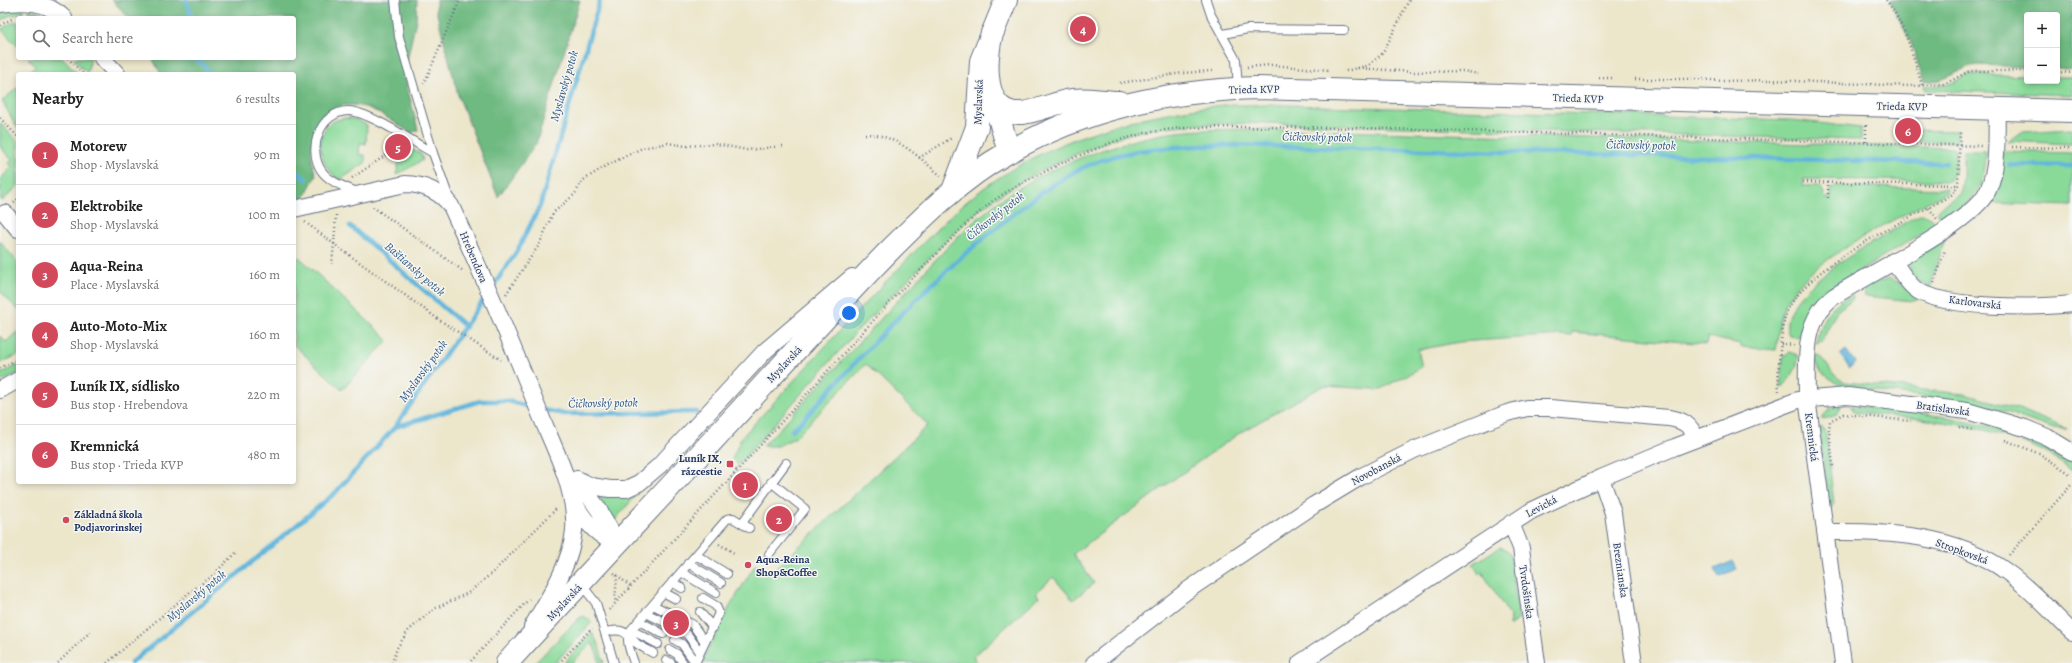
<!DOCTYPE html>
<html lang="en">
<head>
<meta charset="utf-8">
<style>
  :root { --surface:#fff; --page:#f2f2f2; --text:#222; --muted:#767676; --line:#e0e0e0; --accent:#d1495b }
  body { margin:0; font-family:Alegreya,serif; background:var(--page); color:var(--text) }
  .controls { position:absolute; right:12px; top:12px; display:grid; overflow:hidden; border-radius:4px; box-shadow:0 2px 6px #0003 }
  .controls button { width:36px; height:36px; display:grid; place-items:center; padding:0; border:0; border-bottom:1px solid var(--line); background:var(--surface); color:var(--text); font:20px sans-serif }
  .you { position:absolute; left:849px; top:313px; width:14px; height:14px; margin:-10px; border:3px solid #fff; border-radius:50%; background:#1a73e8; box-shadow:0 0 0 6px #1a73e833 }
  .badge { display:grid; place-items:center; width:26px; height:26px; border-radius:50%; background:var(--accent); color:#fff; font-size:13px; font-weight:700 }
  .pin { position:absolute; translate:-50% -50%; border:2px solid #fff; box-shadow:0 1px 4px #0006 }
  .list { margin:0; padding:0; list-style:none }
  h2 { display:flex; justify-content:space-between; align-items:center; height:52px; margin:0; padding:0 16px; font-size:17px }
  h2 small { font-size:13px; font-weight:400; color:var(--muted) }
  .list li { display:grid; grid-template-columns:26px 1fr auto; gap:12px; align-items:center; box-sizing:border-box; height:60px; padding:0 16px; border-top:1px solid var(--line) }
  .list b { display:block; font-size:15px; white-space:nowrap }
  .list p { margin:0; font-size:13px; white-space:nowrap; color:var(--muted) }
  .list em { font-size:13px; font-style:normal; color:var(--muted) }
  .icon { flex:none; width:22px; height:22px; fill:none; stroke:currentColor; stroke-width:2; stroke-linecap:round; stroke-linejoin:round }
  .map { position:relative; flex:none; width:2072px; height:663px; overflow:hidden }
  .search { position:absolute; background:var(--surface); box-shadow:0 2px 6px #0003; left:16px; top:16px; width:280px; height:44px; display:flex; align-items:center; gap:10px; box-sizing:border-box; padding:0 14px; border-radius:4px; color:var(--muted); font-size:15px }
  .panel { position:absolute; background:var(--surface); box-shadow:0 2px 6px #0003; left:16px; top:72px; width:280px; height:412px; border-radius:4px }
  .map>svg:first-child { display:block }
</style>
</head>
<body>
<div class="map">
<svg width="2072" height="663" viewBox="0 0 2072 663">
  <rect width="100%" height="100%" fill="#f6f6f2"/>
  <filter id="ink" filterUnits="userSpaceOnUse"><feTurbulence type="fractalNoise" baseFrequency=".025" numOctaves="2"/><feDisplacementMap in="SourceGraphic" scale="8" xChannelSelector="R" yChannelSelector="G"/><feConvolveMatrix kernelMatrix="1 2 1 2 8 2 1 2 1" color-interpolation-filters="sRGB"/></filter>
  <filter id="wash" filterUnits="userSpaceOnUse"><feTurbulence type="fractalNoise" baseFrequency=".012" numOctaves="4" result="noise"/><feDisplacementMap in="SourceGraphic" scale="16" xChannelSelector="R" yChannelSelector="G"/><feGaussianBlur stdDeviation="0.9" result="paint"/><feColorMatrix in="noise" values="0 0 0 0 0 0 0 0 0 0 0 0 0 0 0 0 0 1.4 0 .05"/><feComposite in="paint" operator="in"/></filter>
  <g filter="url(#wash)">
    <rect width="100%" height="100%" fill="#ece6cb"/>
    <path fill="#89da99" stroke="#52847c" d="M23,9V13L8,16L0,21V13Z
      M29,10L37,11L51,18H33L28,15Z
      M14,22H18V47L1,29Z
      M28,58H63L78,74H27L35,66Z
      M73,58H91L87,73Z
      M1969,74L2027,76V81H2057V77H2072V95L1925,90L1924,86C1948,86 1949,85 1969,74Z
      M18,87V129L2,101Z
      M1224,105H1288L1792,120L1861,128V140L1262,123C1224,124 1185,123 1147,130C1126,133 1106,142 1086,150C1043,168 1004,189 968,219L857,331L738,465L732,459L741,438C795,380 847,321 903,264C933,233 961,202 997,179C1065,134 1144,113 1224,105Z
      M346,118L355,119L367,125L366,144L360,143L359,154L365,155V163L340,180C314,164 312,121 346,118Z
      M0,123L18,142V186L1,202L0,179L12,167L9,163L12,160L0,147Z
      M1262,129L1956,148C1955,159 1958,176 1947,181L1803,179V186C1817,186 1822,183 1825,198H1831V190L1836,186L1947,189L1946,193C1901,216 1816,256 1789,297C1779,313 1779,332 1776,350L1740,347V344L1708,337L1706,344L1572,332L1571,336L1561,335L1459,342L1418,350L1422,367L1377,391L1375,389L1323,386L1241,432L1174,479L1073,554L1094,583L1073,600L1053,577L1036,593L1039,597L973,657L978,663H701L729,608L755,565L771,573L928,425L866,364L796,437L778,446H763C809,397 855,347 900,298C930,266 958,233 993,206C1032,174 1098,148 1148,137C1185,128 1224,130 1262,129Z
      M2072,129V144L2007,141L2022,132Z
      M1909,130L1957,131V140L1955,142L1909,141Z
      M403,145L421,154L423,160L396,175Z
      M1963,151H1986C1985,189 1974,202 1942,221L1937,210C1943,203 1952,202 1958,195C1965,189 1963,160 1963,151Z
      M2003,151L2072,153V206L1988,203Z
      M1922,214L1931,218L1937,224L1821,295L1808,312L1798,338L1789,335C1772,297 1860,250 1885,235C1897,228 1909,219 1922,214Z
      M1945,238L1930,288C1917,282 1905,274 1911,258Z
      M0,241L18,263V310L0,291Z
      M299,257L388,340L342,390L294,345V262Z
      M1889,278L1903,285L1916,296V300L1913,301L1864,296V286Z
      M1852,294V299L1836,312L1822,341L1816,343C1821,317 1829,307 1852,294Z
      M18,331V355L0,363V336L6,342Z
      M1790,352L1798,355C1798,369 1790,379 1781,389L1783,356Z
      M1815,354C1828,359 1829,376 1845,382L1964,394L2019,409L2067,429L2050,428L2006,412L1970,402L1843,387L1822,373L1814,360Z
      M18,365V373L0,382V374Z
      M1841,405C1840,416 1830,418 1821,419L1829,409Z
      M1851,406C1928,414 2006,418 2072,463V471C2016,424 1925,419 1856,413L1853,411Z
      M1819,427L1823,428L1826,434L1834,504L1830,509Z
      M638,493L614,521L598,496L630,495Z
      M1500,547L1506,549L1510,555L1519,619L1509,626L1510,616L1482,572L1479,574L1473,564Z
      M584,616L592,622L555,663H535L579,618Z
      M592,632L599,646L604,663H599L598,656L592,643L572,663H564Z"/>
    <path fill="#6eba81" stroke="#447470" d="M112,0H417L416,20L404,74L418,130L411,133C398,125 379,111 365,107C321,95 302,139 316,175L298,209H294V74H161L152,58H294V18H129Z
      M436,0H580L536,144L498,197L458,95L436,10Z
      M1889,0H2072V69L2057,68V15H2027V67L1977,65L1970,66L1941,80L1924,82L1910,40Z"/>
    <path fill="#60b6dc" stroke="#3e729d" d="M1846,350L1855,362L1850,368L1840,355Z
      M1733,561L1737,569L1719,577L1715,569Z"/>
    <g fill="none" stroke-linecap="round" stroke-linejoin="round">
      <path stroke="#60b6dc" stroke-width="4.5" d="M186,0L192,18
        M194,58L204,65L209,74
        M2009,165L2072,166
        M294,170L306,179
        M350,226L466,327
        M492,288L517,251L540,206L600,0
        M543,410L564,414L697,412
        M395,427L480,401H508L534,408
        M792,430L803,420C868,348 933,276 1010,217C1037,195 1066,173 1099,161C1142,145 1189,147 1234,145L1946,163
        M131,663L335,493L395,427L486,296"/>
    </g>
  </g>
  <g filter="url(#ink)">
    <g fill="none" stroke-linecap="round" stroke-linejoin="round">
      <g stroke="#646f84" stroke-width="10">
        <path id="lane" d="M395,0L399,37L433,153
          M1206,0L1211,15L1236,60L1238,88
          M1223,34L1248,29L1344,30
          M357,192C345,187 329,182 321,170C307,149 320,112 348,111C366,110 415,143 433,153L449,198
          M742,523L786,463
          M769,554L805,509L771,482
          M696,555L727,574
          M688,563L721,583
          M681,572L716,593
          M672,582L682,588
          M581,584L596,603L614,663
          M663,592L676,599
          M703,598L716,606L719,613L705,642
          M653,605L673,615
          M700,612L713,628
          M646,613L668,624
          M639,621L663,634
          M685,621L692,624L705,642L695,663
          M631,630L658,644
          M680,631L687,634L700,652
          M606,632C623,628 625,632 636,643C641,647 648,650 653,653
          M675,640L682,644L695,662
          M670,650L677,654L683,663
          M666,660L671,663
          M634,663C631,653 624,638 631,630L727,519L733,518L749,528"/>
      </g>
      <g stroke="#646f84" stroke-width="18">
        <path id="street" d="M0,4C23,1 46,0 64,18
          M102,58L117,74
          M294,209L405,184C423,184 441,192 451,206C481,271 509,337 536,404C551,443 577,487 574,530C571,565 549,597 532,627
          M5,213L18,229
          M1893,261C1900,270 1908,285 1918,291C1950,309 2036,308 2072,304
          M0,390L18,380
          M1601,478L1613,513L1634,663
          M577,479L591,486L610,489H626L639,483L659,466L765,351L852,277
          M577,479L599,510L618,544
          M574,502C584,521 598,537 618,544
          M1511,523L1521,548L1537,663
          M1825,532C1886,531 1956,534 2007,572C2031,589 2051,612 2072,632
          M1094,663L1188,590L1314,505L1362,476L1414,450L1507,413L1527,408H1550L1669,418C1683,420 1691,425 1696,439
          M1300,663L1531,511L1601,478L1675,447L1798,400L1848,396L1967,411L2025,428L2047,437L2072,452
          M1843,663L1807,398C1807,362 1802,321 1833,297C1868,274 1973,224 1988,190C1999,166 1996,135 1997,109"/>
      </g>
      <g stroke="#646f84" stroke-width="24">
        <path id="secondary" d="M992,33C985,59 981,116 1022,113C1040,111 1056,102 1073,100C1088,98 1104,102 1119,102
          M993,97L1009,152
          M954,188L977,127L981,61L1006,0
          M507,663C594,567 683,474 770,378C809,336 847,294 887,253C925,215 961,179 1007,153C1085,108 1167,91 1256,88L2072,111"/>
      </g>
      <path stroke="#646f84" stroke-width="2.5" stroke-dasharray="1 3" stroke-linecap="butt" d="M1886,0C1905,24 1913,56 1922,85
        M0,25L12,19
        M68,58L83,74
        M1247,67L1271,65L1329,70
        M1358,68L1414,72L1463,71L1478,74
        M1346,71L1369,65L1383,53L1409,0
        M2057,72L2072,73
        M1599,78H1612
        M1635,79H1701L1722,81L1771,80L1910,86L1944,84L1970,71H2027
        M1120,83L1182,73L1212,71
        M424,84L460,0
        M0,118L18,137
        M865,134C896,134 918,156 941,176
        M1866,142V123
        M1908,143V131
        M2012,147L2072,148
        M919,158L953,137
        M352,178L398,147
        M1803,182L1958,185
        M1828,198V183
        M14,203L18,199
        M373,207L462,270
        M1929,208L1937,219
        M336,215L334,244L438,319L501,360
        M305,222L334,244L332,264
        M1934,283L1945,250
        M506,294L539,245L553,213L575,194L582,181L604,167L642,148L668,143L686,146L716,144L747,150L783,146
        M1781,344L1795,345
        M0,368L18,359
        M1779,391C1777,376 1781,320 1789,307C1818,259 1904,222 1953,194L1958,185L1960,132
        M1959,427L1972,430
        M2005,440L2040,454L2072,475
        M730,464L737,471
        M1833,466L1829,430L1830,421L1843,414L1911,421
        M719,544L734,553
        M2009,555L2072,484
        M614,573L617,575L615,603
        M617,575L631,587
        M609,610L737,471L900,291L963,227L991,202L1016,186L1066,161L1113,142L1145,133L1179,128L1237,127L1361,128L1983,146
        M471,661L529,599
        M58,663L90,632
        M107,663L190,592L211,577L236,552
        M392,663L397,648L408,631L434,609L468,593L492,573L557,508
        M559,663L592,628"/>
      <use href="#lane" stroke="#fff" stroke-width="8"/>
      <use href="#street" stroke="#fff" stroke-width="16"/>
      <use href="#secondary" stroke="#fff" stroke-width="22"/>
    </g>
  </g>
  <g fill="#d1495b" stroke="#f6f6f2" stroke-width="1.5">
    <rect x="726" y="460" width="8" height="8" rx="2"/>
    <circle cx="66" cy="520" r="4"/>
    <circle cx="748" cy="565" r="4"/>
  </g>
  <g text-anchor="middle" stroke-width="3" stroke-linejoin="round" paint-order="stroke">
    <g font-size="11" fill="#1b2f5e" stroke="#f6f6f2">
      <text transform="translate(1254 89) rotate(-1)" y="4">Trieda KVP</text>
      <text transform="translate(1578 98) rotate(2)" y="4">Trieda KVP</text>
      <text transform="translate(978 102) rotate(-88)" y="4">Myslavská</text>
      <text transform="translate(1902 106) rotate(1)" y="4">Trieda KVP</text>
      <text transform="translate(474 257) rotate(67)" y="4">Hrebendova</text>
      <text transform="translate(1975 302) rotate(7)" y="4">Karlovarská</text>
      <text transform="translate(784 364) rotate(-47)" y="4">Myslavská</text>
      <text transform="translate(1943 408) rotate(8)" y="4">Bratislavská</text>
      <text transform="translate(1812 437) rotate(83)" y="4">Kremnická</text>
      <text transform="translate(1376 469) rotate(-28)" y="4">Novobanská</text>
      <text transform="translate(1541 506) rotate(-28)" y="4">Levická</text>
      <text transform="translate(1962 551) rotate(20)" y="4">Stropkovská</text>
      <text transform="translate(1621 570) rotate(82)" y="4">Breznianska</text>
      <text transform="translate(1527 592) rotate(82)" y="4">Tvrdošínska</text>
      <text transform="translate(564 602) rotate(-47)" y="4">Myslavská</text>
    </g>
    <g font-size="11" font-weight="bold" fill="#1b2f5e" stroke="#f6f6f2" text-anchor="start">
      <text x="722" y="462" text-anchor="end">Luník IX,<tspan x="722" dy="13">rázcestie</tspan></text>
      <text x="74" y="518">Základná škola<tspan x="74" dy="13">Podjavorinskej</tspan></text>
      <text x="756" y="563">Aqua-Reina<tspan x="756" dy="13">Shop&amp;Coffee</tspan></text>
    </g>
    <g font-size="12" font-style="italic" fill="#305884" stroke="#f6f6f2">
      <text transform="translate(564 86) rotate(-74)" y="4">Myslavský potok</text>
      <text transform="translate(1317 137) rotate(1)" y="4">Čičkovský potok</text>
      <text transform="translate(1641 145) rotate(1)" y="4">Čičkovský potok</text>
      <text transform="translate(995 216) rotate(-38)" y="4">Čičkovský potok</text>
      <text transform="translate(415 269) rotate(41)" y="4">Baštiansky potok</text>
      <text transform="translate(423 371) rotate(-54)" y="4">Myslavský potok</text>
      <text transform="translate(603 403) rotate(-1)" y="4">Čičkovský potok</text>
      <text transform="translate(196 596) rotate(-40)" y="4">Myslavský potok</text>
    </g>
  </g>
</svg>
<div class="controls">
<button>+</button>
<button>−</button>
</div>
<div class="you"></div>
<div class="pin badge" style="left:745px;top:485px">1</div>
<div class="pin badge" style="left:779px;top:519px">2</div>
<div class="pin badge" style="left:676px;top:623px">3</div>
<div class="pin badge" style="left:1083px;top:29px">4</div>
<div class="pin badge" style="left:398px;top:147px">5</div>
<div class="pin badge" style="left:1908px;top:131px">6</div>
<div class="search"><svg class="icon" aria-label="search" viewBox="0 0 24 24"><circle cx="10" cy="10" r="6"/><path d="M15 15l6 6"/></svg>Search here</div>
<section class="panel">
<h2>Nearby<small>6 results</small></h2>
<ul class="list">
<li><span class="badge">1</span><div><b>Motorew</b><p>Shop · Myslavská</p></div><em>90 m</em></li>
<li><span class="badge">2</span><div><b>Elektrobike</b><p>Shop · Myslavská</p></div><em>100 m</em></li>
<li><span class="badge">3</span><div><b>Aqua-Reina</b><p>Place · Myslavská</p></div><em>160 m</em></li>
<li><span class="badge">4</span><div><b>Auto-Moto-Mix</b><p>Shop · Myslavská</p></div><em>160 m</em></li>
<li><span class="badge">5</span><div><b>Luník IX, sídlisko</b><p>Bus stop · Hrebendova</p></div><em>220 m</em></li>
<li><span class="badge">6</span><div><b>Kremnická</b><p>Bus stop · Trieda KVP</p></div><em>480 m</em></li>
</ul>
</section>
</div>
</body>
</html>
